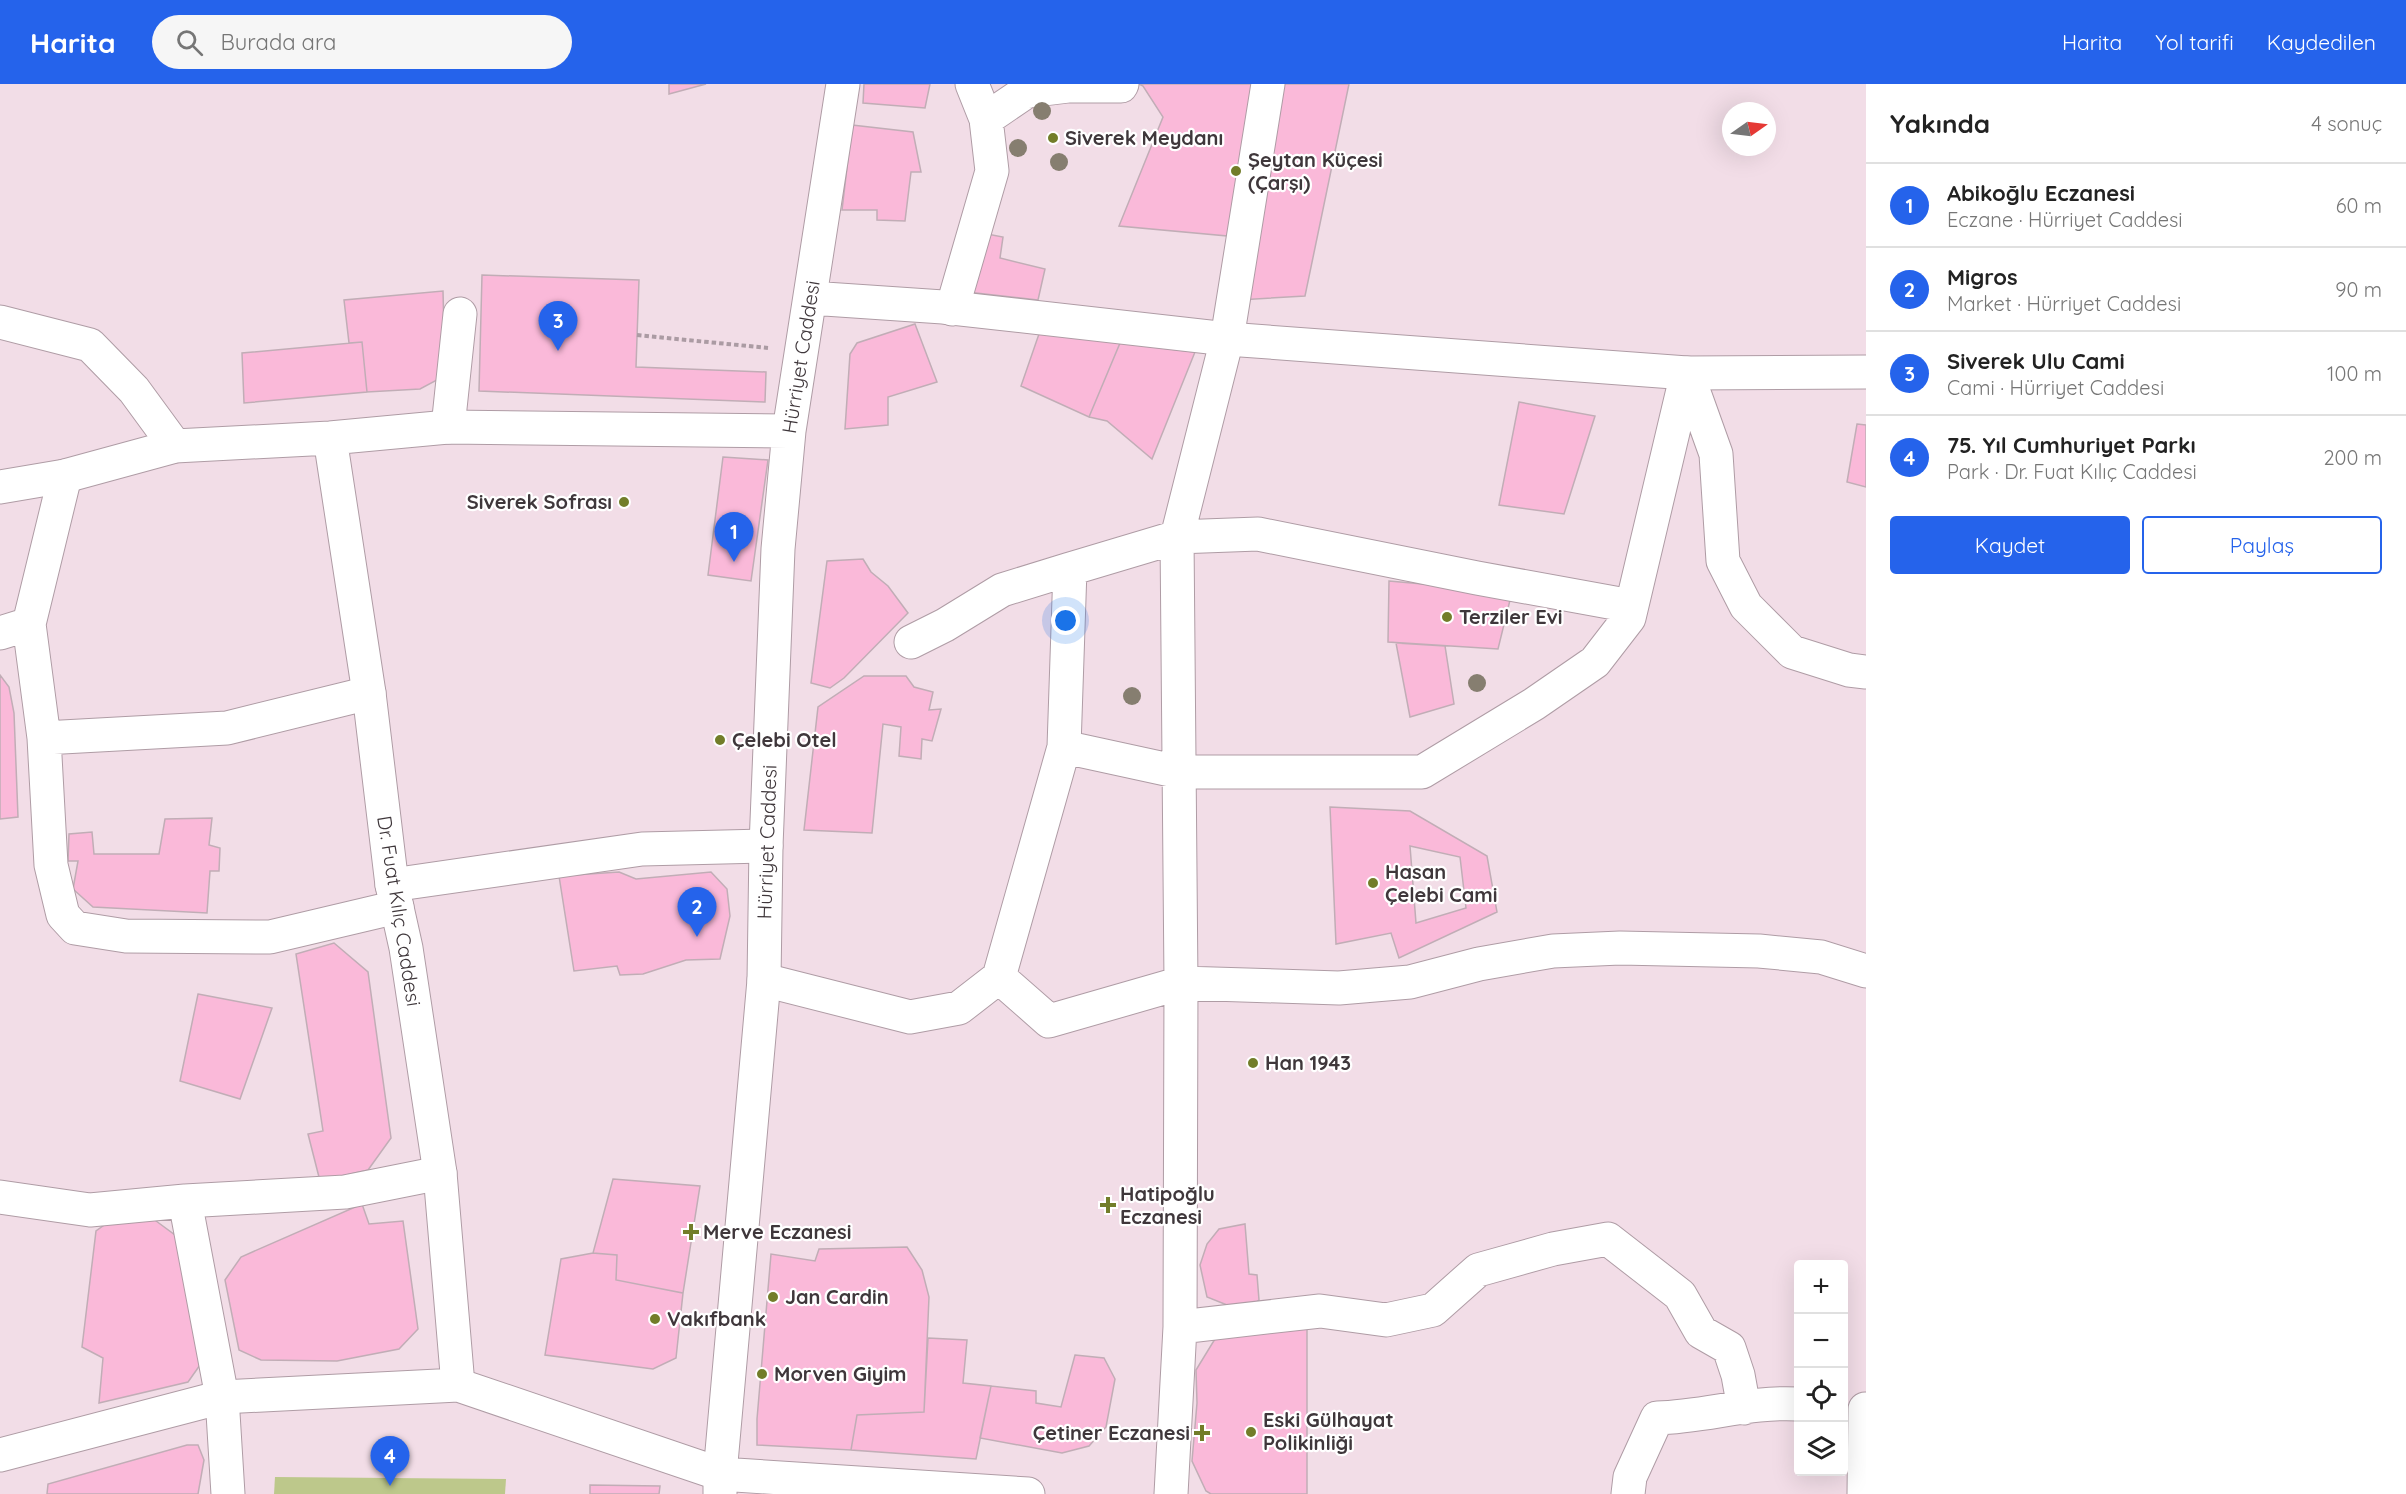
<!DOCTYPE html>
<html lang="tr">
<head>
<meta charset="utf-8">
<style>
  :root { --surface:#fff; --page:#f6f6f6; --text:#222; --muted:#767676; --line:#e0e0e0; --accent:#2563eb }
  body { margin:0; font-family:Quicksand,sans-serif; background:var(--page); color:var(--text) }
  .controls { position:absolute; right:18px; bottom:18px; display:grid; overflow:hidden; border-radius:6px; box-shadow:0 6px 24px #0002 }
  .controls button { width:54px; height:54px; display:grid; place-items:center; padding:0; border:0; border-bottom:2px solid var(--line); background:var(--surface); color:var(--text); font:30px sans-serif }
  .compass { position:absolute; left:1722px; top:18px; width:54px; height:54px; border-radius:50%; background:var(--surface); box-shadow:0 6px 24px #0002; rotate:76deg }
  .you { position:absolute; left:1066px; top:537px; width:21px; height:21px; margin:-15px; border:4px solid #fff; border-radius:50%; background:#1a73e8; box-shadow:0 0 0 9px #1a73e833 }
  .badge { display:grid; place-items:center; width:39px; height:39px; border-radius:50%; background:var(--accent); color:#fff; font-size:20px; font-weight:700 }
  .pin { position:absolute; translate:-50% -50px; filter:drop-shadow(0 2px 3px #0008) }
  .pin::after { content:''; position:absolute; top:32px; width:21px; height:18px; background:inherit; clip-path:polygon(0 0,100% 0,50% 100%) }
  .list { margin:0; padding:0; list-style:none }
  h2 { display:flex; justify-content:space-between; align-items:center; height:78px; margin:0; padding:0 24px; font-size:26px }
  h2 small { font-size:20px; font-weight:400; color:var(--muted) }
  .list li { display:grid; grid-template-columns:39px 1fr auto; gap:18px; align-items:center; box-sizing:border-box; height:84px; padding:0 24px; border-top:2px solid var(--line) }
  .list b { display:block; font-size:22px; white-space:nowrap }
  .list p { margin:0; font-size:20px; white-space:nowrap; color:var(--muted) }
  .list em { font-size:20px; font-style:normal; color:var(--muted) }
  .actions { display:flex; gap:12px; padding:18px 24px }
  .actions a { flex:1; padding:14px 0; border:2px solid var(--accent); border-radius:6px; text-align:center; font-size:21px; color:var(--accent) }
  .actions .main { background:var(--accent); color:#fff }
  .icon { flex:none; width:33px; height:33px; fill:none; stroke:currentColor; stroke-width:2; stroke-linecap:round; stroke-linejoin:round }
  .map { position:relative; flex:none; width:1866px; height:1410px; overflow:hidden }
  header { display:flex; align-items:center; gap:36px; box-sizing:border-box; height:84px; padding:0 30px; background:var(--accent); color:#fff }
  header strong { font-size:28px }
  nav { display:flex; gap:33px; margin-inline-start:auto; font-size:21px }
  .search { width:420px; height:54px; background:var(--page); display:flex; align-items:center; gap:15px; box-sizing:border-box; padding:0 21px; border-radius:33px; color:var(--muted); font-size:22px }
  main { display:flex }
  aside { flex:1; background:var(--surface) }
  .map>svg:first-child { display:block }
</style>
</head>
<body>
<header>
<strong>Harita</strong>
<div class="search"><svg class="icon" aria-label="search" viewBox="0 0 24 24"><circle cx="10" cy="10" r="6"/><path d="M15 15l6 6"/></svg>Burada ara</div>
<nav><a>Harita</a><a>Yol tarifi</a><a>Kaydedilen</a></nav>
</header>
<main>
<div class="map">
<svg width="1866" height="1410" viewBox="0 0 1866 1410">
  <rect width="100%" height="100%" fill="#f2dde7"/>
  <path fill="#bdc88b" d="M275,1393L506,1395L505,1410H274Z"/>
  <path fill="#fab9d9" stroke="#c1adb6" stroke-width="1.5" fill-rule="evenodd" d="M669,0H706L669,10Z
    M864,0H930L925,24L863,19Z
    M1139,0H1349L1305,212L1222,217L1227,152L1119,142L1163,33L1143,2Z
    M852,41L913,48L921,88H911L905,137L877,136V126H842Z
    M982,149L1003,153L1000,174L1045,185L1038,216L967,208Z
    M482,191L639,196L636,283L766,288L765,318L479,307Z
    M443,207L445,289L437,296L420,305L367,308L362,258L349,259L344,216Z
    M915,240L937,298L888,313V341L845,345L850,270L857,259Z
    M1040,247L1120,259L1089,333L1021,302Z
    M362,258L367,308L244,319L242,269Z
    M1120,259L1195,268L1152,375L1107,337L1089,333Z
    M1519,318L1595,332L1564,430L1499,421Z
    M1857,340L1866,341V403L1847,398Z
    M723,373L768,376L751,497L708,491Z
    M863,475L871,488L888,502L908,529L844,594L830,604L811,599L827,477Z
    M1389,497L1512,508L1498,565L1388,558Z
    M1396,559L1445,562L1454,620L1410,633Z
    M0,591L9,603L14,629L18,733L0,735Z
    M864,592H906L914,603L933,608L929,626L941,625L932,657L922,655L921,675L899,672L901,643L883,640L872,749L804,746L818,623Z
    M1330,723L1410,727L1487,772L1497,828L1399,874L1391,849L1336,860ZM1410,762L1460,773L1466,824L1416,839Z
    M212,734L209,761L220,764L219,787H210L207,829L93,823L73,805L78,777H68L69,750L92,748L94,770H159L165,735Z
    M619,788L636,795L711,788L727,805L730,832L720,875L686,876L643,890L620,891L617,882L574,887L559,792Z
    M334,859L368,888L391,1054L368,1086L320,1097L308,1050L323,1047L296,870Z
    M198,910L272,924L240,1015L180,997Z
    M613,1095L700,1102L683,1209L616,1196L617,1171L593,1169Z
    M362,1120L369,1140L403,1137L418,1245L399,1265L337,1277L261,1276L239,1266L225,1196L241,1173Z
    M152,1134L179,1154L200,1281L188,1298L99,1319L103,1274L82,1263L96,1147L110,1137Z
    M1245,1140L1249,1190L1257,1191L1259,1216L1251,1222L1227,1221L1207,1213L1200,1181L1207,1160L1219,1145Z
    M907,1163L922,1186L929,1213L924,1328L857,1331L851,1366L757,1361V1335L771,1170L815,1177L819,1165Z
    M593,1169L617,1171L616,1196L683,1209L676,1274L653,1285L545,1271L561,1175Z
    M1307,1242V1410H1211L1206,1407L1192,1377L1197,1319L1196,1286L1218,1250Z
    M928,1254L967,1256L963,1299L991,1302L976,1375L851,1366L857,1331L924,1328Z
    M1075,1271L1104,1274L1115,1295L1106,1343L1089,1362L1062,1369L980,1354L991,1302L1036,1307V1319L1061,1323Z
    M187,1361H198L204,1376L198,1410H47L48,1400Z
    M590,1401L660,1402L659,1410H590Z"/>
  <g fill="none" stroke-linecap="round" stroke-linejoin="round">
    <g stroke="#af9ca5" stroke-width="35">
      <path id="street" d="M986,35L1027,7L1068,2H1121L1122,0
        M952,225L992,87L986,35L972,0
        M0,238L90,261L134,306L175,362
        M1687,289L1716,370L1723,477L1746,522L1792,568L1849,586L1866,588
        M448,343L460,230
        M1631,522L1477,494L1258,450L1177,453L1070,485L1064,663L1179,688H1422L1534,620L1595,578L1629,534L1687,289
        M29,540L44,654L51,781L63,831L75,844L126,852L270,853L397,823
        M0,549L29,540L65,392
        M911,558L945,541L1002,506L1070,485
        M44,654L227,644L369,609
        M392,801L642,765L766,762
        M999,893L1049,937L1181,899L1339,904L1410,898L1479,880L1553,867L1620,864L1759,867L1821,873L1866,887
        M764,896L910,933L959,924L999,893L1064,663
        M0,1113L90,1126L185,1117L222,1313L228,1410
        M185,1117L345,1108L440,1089
        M1180,1243L1320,1227L1386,1236L1433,1226L1478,1186L1553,1165L1608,1155L1680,1211L1701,1248L1729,1264L1738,1291L1744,1324
        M1171,1410L1180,1243L1181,899L1177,453L1227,255L1268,0
        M1628,1410L1630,1393L1657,1334C1705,1333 1751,1317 1798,1320
        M1864,1410L1865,1325"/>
    </g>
    <g stroke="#af9ca5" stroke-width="35">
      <path id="secondary" d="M810,214L943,223L1227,255L1687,289L1866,288
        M330,354L369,609L392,801L406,864L440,1089L458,1301
        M0,403L65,392L175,362L330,354L448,343L789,347
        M0,1371L222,1313L458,1301L720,1390L1028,1410
        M720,1410V1390L764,896L766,762L778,465L789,347L843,0"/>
    </g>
    <path stroke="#ab9ba3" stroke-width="4" stroke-dasharray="4.5 3" stroke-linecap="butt" d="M637,251L768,264"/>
    <use href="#street" stroke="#fff" stroke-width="33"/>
    <use href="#secondary" stroke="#fff" stroke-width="33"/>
  </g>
  <g fill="#867e70">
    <circle cx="1042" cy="27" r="9"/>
    <circle cx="1018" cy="64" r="9"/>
    <circle cx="1059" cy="78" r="9"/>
    <circle cx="1477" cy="599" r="9"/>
    <circle cx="1132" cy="612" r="9"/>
  </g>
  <g fill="#727d29" stroke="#fff" stroke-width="2">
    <circle cx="1053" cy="54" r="6"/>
    <circle cx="1236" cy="87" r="6"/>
    <circle cx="624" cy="418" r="6"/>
    <circle cx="1447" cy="533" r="6"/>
    <circle cx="720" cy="656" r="6"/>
    <circle cx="1373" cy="799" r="6"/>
    <circle cx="1253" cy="979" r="6"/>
    <path d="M1105 1112h6v6h6v6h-6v6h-6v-6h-6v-6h6z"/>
    <path d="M688 1139h6v6h6v6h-6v6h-6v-6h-6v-6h6z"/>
    <circle cx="773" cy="1213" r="6"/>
    <circle cx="655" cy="1235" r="6"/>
    <circle cx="762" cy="1290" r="6"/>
    <circle cx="1251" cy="1348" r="6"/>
    <path d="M1199 1340h6v6h6v6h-6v6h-6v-6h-6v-6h6z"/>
  </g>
  <g text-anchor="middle" stroke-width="4.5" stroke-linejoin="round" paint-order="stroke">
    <g font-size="20" font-weight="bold" fill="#3f373b" stroke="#fff" text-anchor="start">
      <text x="1065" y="61">Siverek Meydanı</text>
      <text x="1248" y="83">Şeytan Küçesi<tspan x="1248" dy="23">(Çarşı)</tspan></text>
      <text x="612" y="425" text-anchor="end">Siverek Sofrası</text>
      <text x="1459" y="540">Terziler Evi</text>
      <text x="732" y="663">Çelebi Otel</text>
      <text x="1385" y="795">Hasan<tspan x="1385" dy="23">Çelebi Cami</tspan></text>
      <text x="1265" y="986">Han 1943</text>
      <text x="1120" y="1117">Hatipoğlu<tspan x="1120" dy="23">Eczanesi</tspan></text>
      <text x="703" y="1155">Merve Eczanesi</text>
      <text x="785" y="1220">Jan Cardin</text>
      <text x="667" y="1242">Vakıfbank</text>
      <text x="774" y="1297">Morven Giyim</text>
      <text x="1263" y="1343">Eski Gülhayat<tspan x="1263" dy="23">Polikinliği</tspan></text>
      <text x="1190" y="1356" text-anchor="end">Çetiner Eczanesi</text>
    </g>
    <g font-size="20" fill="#3f373b" stroke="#fff">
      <text transform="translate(801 273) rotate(-81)" y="7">Hürriyet Caddesi</text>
      <text transform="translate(767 758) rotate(-88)" y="7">Hürriyet Caddesi</text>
      <text transform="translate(399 827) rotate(81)" y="7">Dr. Fuat Kılıç Caddesi</text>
    </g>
  </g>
</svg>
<div class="controls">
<button>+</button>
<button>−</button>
<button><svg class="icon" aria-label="locate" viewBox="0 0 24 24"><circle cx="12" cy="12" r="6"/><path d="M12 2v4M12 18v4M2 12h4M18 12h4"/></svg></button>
<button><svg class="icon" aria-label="layers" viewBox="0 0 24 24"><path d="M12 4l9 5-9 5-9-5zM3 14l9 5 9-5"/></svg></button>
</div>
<svg class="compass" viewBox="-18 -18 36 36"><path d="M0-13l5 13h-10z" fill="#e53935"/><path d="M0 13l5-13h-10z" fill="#767676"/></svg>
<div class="you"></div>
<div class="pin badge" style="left:734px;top:478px">1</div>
<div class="pin badge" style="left:697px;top:853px">2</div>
<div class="pin badge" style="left:558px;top:267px">3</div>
<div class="pin badge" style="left:390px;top:1402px">4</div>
</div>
<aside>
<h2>Yakında<small>4 sonuç</small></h2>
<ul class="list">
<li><span class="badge">1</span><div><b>Abikoğlu Eczanesi</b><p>Eczane · Hürriyet Caddesi</p></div><em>60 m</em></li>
<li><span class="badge">2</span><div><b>Migros</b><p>Market · Hürriyet Caddesi</p></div><em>90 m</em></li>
<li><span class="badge">3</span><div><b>Siverek Ulu Cami</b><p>Cami · Hürriyet Caddesi</p></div><em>100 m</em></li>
<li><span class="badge">4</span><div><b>75. Yıl Cumhuriyet Parkı</b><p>Park · Dr. Fuat Kılıç Caddesi</p></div><em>200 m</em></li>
</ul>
<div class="actions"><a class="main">Kaydet</a><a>Paylaş</a></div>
</aside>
</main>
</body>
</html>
